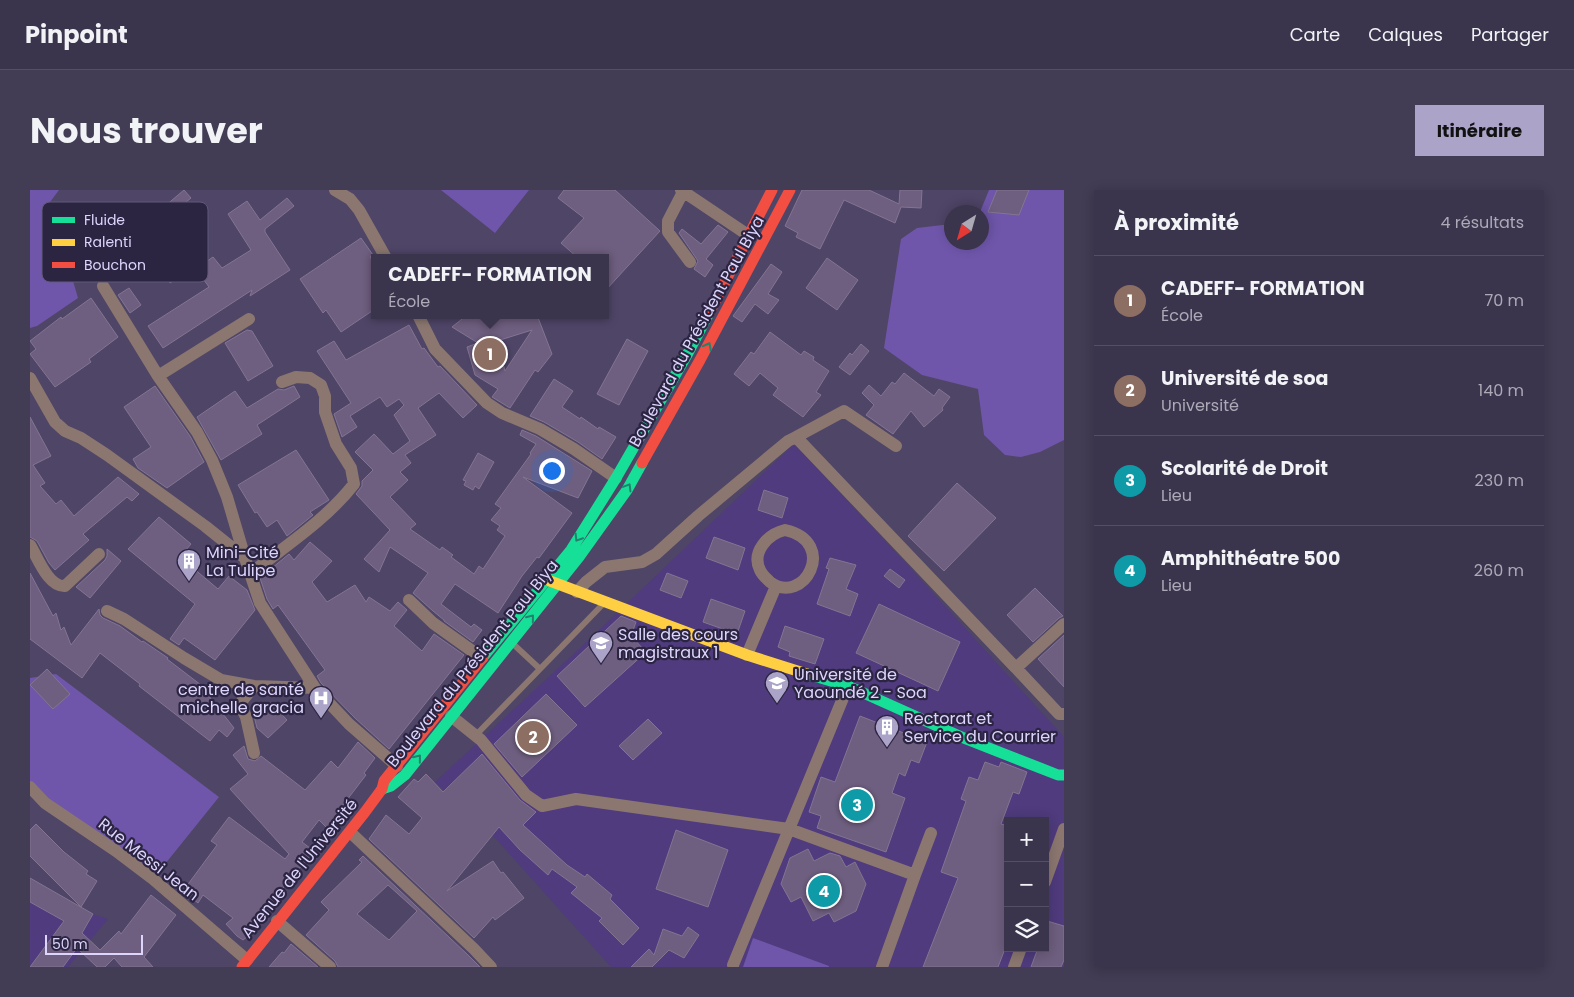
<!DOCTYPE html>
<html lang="fr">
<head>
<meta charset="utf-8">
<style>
  :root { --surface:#3b344d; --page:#423c54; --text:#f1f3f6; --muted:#acaab6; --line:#544f65; --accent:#aba3c8 }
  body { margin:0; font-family:Poppins,sans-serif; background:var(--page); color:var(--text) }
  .controls { position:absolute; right:15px; bottom:15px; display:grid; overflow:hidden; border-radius:0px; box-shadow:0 2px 12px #0003 }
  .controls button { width:45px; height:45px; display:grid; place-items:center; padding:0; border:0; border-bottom:1px solid var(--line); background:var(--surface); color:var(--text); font:25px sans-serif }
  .compass { position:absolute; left:914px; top:15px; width:45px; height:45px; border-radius:50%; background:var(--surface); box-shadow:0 2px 12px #0003; rotate:217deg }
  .scale { position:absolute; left:15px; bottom:12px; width:98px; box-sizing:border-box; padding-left:5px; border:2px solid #ddd5fc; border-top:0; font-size:14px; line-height:18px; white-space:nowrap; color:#ddd5fc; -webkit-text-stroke:4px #2c2542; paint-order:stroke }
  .you { position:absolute; left:521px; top:280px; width:18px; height:18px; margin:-12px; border:4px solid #fff; border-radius:50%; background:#1a73e8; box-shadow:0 0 0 8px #1a73e833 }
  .badge { display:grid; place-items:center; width:32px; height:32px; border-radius:50%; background:var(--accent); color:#fff; font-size:16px; font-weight:700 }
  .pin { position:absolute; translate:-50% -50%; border:2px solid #fff; box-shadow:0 1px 5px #0006 }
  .popup { position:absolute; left:341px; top:64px; width:238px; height:65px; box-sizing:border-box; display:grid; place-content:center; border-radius:0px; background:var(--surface); filter:drop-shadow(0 1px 4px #0005); font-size:16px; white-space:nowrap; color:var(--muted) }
  .popup b { font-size:19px; color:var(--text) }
  .popup::after { content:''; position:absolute; left:50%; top:100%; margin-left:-10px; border:10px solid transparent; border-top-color:var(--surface) }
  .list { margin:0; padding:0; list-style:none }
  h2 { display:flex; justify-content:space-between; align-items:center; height:65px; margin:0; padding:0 20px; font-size:21px }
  h2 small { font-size:16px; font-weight:400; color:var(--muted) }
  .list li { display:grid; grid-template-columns:32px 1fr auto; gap:15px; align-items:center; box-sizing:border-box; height:90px; padding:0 20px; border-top:1px solid var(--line) }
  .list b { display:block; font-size:19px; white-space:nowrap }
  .list p { margin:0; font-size:16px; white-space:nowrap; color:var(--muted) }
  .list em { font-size:16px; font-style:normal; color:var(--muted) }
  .icon { flex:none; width:28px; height:28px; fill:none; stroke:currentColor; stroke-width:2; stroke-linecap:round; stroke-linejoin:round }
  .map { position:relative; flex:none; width:1034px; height:777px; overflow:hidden; border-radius:0px }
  header { display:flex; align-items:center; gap:30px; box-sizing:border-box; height:70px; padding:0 25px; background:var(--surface); border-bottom:1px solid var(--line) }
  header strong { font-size:24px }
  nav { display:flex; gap:28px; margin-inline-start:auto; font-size:18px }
  .intro { display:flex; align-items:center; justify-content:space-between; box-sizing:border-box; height:120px; padding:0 30px }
  h1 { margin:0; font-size:35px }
  .button { padding:12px 22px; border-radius:0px; background:var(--accent); color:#111; font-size:18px; font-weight:700 }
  main { display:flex; gap:30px; padding:0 30px }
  aside { flex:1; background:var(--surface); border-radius:0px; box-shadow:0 2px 12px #0003 }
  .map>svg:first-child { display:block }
</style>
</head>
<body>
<header>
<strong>Pinpoint</strong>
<nav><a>Carte</a><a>Calques</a><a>Partager</a></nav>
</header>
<div class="intro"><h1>Nous trouver</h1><a class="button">Itinéraire</a></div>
<main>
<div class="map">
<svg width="1034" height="777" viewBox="0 0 1034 777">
  <rect width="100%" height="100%" fill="#4f4567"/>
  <path fill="#4f3b7d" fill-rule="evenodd" d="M764,254L883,381L1034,547V777H581L467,650L405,592L549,459ZM978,631H1015V758H978Z
    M0,688L63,724L78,729L38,777H0Z"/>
  <path fill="#6f56aa" d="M0,0H29L20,12L48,108L7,136L0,138Z
    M411,0H499L465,43Z
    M959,0H1034V250L1010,262L991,267L975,265L954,245L948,199L892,185L854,158L871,49L887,38L921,34L922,52H952V22H950Z
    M26,484L189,607L123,689L0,597V488Z
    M723,748L799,776V777H713Z"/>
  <path fill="#6e5e7f" stroke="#837592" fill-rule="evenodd" d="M154,0L161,8L144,22L158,41L150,46L168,75L140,93L126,70L140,61L130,46L142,38L128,22Z
    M534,0H585L630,41L575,101V68H548L531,53L554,28L528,8Z
    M772,0H839L869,14L870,0H892L891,18L871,17L865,33L814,10L790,59L766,47L768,43L755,36Z
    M967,0H999L989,25L958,22Z
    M257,8L264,16L235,39V42L260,80L220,106L222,100L133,158L118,136L179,97L166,79L183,67L192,78L221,60L198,24L217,11L230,30Z
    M106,35L111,45L92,54L93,56L65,71L59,59L86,44Z
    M688,35L698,42L676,69L683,75L675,87L664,79L668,71L649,43L652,39L671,54Z
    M331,48L343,65L340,67L345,74V119L311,142L296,120L293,123L270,89Z
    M797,68L828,90L807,120L776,98Z
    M741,74L752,82L738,104L749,110L738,124L725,114L712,132L703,126Z
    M99,98L111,115L100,123L88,105Z
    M61,108L88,147L59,169L61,172L25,197L0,164L6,159L0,151L31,127L32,129Z
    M437,125H507L522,164L508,182L505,180L480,218L462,207L468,199L445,185L437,157L448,153L422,137ZM502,140L475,181L467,151Z
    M379,135L392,159L394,158L408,177L410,176L447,215L433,228L409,203L388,218L406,245L375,265L381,273L370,282L378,290L360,307L386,334L380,339L410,360L412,357L423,365L421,367L444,384L449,376L453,379L475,346L467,340L470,336L461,330L471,318L465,314L501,264L500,263L506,254L490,245L492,240L506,246L562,281L548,308L493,287L542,323L509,368L507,367L492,386L468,423L425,394L411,414L441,437L444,434L452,440L443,452L414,431V430L403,421L383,403L398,383L360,357L349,382L334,369L360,340L326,304L332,296V291L343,280L325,262L344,244L363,264L380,251L364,225L374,215L369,209L357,217L350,207L320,226L327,237L312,247L304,224L321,213L287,161L304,151L316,170Z
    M217,140L222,141L243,176L218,191L195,153Z
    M740,142L771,165L774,161L784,167L783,170L799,181L786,202L791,205L773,227L743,205L748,198L730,183L719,196L704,184L721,162L724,164Z
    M597,149L618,161L589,215L567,204Z
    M831,154L839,161L820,185L809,177L820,163L822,165Z
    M874,183L904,206L909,199L920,207L912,218L913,220L894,237L881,221L863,244L836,225L844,215L832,203L839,195L851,206L862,192L865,194Z
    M524,189L543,201L532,217L550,229L551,227L568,239L569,237L586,247L572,269L548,252L514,232L500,226Z
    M125,196L160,246L174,272L137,298L108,278L103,269L121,257L94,217Z
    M264,196L270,207L227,235L232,244L191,270L167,227L205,201L217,218L248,199L254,200Z
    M0,227L21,266L3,275L15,293L10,296L26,314L31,310L44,326L88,287L109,304L102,311L97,307L53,344L59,350L25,380L19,373L7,351L0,347Z
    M266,260L299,310L280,322L283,325L257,346L247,330L237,337L227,322L225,323L208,295Z
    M448,263L464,272L449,299L445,296L443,300L434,295L436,291L433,290Z
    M927,293L966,328L914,381L878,346Z
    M734,300L758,308L752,328L728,320Z
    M129,327L161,354L150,367L188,399L199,386L217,400L225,420L185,470L154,448L149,455L140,449L165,414L98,359Z
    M684,347L715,358L708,380L676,368Z
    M280,352L302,371L282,392L297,412L325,395L336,412L339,407L360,421L368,412L377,420L364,436L392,461L404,444L434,465L359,559L325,528L291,493L287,486L295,480L248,415L243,419L237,409L230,388L259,364L264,370Z
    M77,359L91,371L60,408L46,397L75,370L77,366Z
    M800,368L826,375L816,399L828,404L820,426L787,414L799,379L796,378Z
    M860,379L875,390L869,398L854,386Z
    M0,383L23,426L26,423L31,440L34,437L41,455L69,419L70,425L73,428L90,436L112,452L113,451L138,468L137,469L171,495L170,496L180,504L178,505L204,538L197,547L189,540L180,551L109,496L110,494L70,463L52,488L0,449Z
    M637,383L658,391L651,408L630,400Z
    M1005,398L1033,426L1029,428L1003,452L977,425Z
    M681,409L715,421L707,444L673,432Z
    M849,414L930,452L908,501L826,463Z
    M591,426L606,432L601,446L616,462L555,517L527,486Z
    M755,436L794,449L785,474L759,466L760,462L748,457Z
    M1034,445V497L1008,469Z
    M17,479L40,504L23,519L0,495Z
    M516,504L547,535L492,587L464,554Z
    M240,512L257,530L238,548L227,538L224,526Z
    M830,526L897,552L889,573L881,570L875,586L869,583L862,603L875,608L856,662L787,638L791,626L779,622L791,587L805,592Z
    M618,529L632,543L603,570L589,556Z
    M328,552L345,568L334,583L336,585L313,615L315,617L297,638L289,630L272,652L284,661L243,710L248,713L237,726L235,725L217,747L213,750L207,746L196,734L203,728L173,705L168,713L153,701L187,655L181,651L199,627L255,669L259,664L200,599L218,584L203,565L214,556L218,569L225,571L231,566L275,600L301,571L308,578Z
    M452,564L490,610L506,622L493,635L537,675L555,687L557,684L582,705L580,709L609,738L593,755L569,731L572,728L541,703L547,697L522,679L518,685L490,660L469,637L417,701L463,671L471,683L473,682L494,708L465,730L463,727L444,748L339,649L356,625L379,644L392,628L368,607L384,589L388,592L396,584L413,602Z
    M955,572L969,577L971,572L997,582L989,604L983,602L971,634L978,636V751L968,777H893L928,688L911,682L936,611L931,609L939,587L948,590Z
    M6,634L34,662L58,681L56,684L67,691L51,717L0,666V640Z
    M646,640L698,660L678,717L626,699Z
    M778,659L784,671L800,663L810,666L816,677L825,672L836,694L826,721L804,732L799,723L783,731L771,707L761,712L751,694L760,668Z
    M333,666L438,765L450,777H308L305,771L276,745L299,720L291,712L332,672L329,670ZM358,695L387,721L359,750L327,724Z
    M0,688L63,724L52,743L70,760L89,741L91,744L121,705L146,725L114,767L123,777H92L84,768L75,777H67L47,758L33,777H0L34,731L0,712Z
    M1017,731L1034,736V770L1031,777H1001L1008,758H1015V737Z
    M658,737L669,745L654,768L639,760L622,777H601L619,759L624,765L633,739L652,746Z
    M261,754L288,777H239L252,762L254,763Z"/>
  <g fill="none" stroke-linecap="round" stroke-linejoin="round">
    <path stroke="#8b7770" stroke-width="6" d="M481,452L510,479
      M445,546L575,412"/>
    <path stroke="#8b7770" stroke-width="12" d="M305,0L320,9L329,20L356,68
      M651,0L718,45
      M653,2L638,31V42L660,72
      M73,96L128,186L167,242L182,270L197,307L215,368
      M388,125L405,159L457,213L472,223L510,239L544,259L586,288
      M128,186L219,129
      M0,188L25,232L35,241L51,248L77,265L175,336L215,368L230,413L285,498L319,534L367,576
      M766,247L814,221L866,256
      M755,340C809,352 774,417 740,392C737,389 732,385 730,380C721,362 738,344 755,340Z
      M0,355C8,368 18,397 35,396L69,364
      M220,384C255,356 296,330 324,294L321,278L306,254L295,222V206L291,195L280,188L266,187L252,192
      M547,402L556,392L575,377L612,372L626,364L668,326L758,251L766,247L986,478L1034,434
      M379,410L403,433L452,468
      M77,421L94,429L154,468L191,490L224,496L285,498
      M717,465L746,396
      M986,478L1029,524H1034
      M224,496L212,511V519L216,527L224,563
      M421,526L451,550L496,605L512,616L546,609L759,639L885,685
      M0,597L15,613L86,661L123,689L217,770
      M320,642L444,759L461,777
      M1015,692L1034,639
      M247,731L300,777
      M703,775L818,496
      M852,777L885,685L901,643
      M984,777L991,758"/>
    <path stroke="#16e098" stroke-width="11" d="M453,467L541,360L586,288L658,163L679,123
      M777,484L818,496L936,549L1028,585H1034
      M352,599L361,596L375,585L549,367L597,300L612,273"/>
    <path stroke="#ffcf43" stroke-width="11" d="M520,391L717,465L777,484"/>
    <path stroke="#f24e42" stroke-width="11" d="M679,123L742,0
      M612,273L670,170L760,0
      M212,777L335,622L352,599L354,591L453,467"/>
  </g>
  <defs><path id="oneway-chevron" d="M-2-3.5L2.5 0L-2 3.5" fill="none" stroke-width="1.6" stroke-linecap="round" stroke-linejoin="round" transform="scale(1.25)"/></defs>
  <g stroke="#21826d">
    <use href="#oneway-chevron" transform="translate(678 156) rotate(-62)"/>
    <use href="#oneway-chevron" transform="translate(598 297) rotate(-59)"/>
    <use href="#oneway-chevron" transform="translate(548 348) rotate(122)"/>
    <use href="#oneway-chevron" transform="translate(501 428) rotate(-51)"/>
    <use href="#oneway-chevron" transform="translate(388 568) rotate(-51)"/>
  </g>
  <defs>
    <g id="building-pin" transform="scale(1.25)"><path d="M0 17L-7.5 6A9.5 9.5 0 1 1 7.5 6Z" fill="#aba3c8" stroke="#2c2542"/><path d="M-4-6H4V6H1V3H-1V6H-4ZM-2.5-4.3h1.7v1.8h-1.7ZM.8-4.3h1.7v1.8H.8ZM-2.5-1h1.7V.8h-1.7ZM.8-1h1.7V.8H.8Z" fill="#fff"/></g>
    <g id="university-pin" transform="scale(1.25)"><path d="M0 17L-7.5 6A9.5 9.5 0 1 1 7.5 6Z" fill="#aba3c8" stroke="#2c2542"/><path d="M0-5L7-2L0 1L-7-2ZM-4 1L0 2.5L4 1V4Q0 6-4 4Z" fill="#fff"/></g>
    <g id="hospital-pin" transform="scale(1.25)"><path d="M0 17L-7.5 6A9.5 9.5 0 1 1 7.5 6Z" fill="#aba3c8" stroke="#2c2542"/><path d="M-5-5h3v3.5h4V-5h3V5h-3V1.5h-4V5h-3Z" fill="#fff"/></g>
  </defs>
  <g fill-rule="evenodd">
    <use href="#building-pin" x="159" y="371"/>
    <use href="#university-pin" x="571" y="453"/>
    <use href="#university-pin" x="747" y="493"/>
    <use href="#hospital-pin" x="291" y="508"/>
    <use href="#building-pin" x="857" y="537"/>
  </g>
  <g text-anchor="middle" stroke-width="4.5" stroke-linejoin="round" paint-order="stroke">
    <g font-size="16" fill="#ddd5fc" stroke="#2c2542">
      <text transform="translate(666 141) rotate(-61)" y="6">Boulevard du Président Paul Biya</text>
      <text transform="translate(442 473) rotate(-51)" y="6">Boulevard du Président Paul Biya</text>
      <text transform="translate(119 669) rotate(38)" y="6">Rue Messi Jean</text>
      <text transform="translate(269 678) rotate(-51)" y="6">Avenue de l'Université</text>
    </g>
    <g font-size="16" fill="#ddd5fc" stroke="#2c2542" text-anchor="start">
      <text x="176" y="368">Mini-Cité<tspan x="176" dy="18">La Tulipe</tspan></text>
      <text x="588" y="450">Salle des cours<tspan x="588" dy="18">magistraux 1</tspan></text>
      <text x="764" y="490">Université de<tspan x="764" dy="18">Yaoundé 2 - Soa</tspan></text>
      <text x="274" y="505" text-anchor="end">centre de santé<tspan x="274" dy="18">michelle gracia</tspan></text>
      <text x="874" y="534">Rectorat et<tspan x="874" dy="18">Service du Courrier</tspan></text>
    </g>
  </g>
  <rect x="12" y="12" width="166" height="80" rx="8" fill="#2c2542" stroke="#615a7a" stroke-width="1"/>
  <rect x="22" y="27" width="23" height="6" fill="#16e098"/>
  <rect x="22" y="49" width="23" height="7" fill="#ffcf43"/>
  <rect x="22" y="72" width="23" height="6" fill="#f24e42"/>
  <g font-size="14" fill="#ddd5fc">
    <text x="54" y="35">Fluide</text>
    <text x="54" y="57">Ralenti</text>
    <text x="54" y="80">Bouchon</text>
  </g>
</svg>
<div class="controls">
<button>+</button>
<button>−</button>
<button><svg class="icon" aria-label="layers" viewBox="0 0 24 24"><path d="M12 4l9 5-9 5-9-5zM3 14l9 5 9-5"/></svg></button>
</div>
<svg class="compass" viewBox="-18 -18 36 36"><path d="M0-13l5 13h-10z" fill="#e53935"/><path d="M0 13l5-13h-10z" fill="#acaab6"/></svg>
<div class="scale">50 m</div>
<div class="you"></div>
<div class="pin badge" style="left:460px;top:164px;background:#8d6e63">1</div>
<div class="popup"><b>CADEFF- FORMATION</b>École</div>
<div class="pin badge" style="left:503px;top:547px;background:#8d6e63">2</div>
<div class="pin badge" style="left:827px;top:615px;background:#0f9aa8">3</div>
<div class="pin badge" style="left:794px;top:701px;background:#0f9aa8">4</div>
</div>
<aside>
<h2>À proximité<small>4 résultats</small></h2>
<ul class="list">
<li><span class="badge" style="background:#8d6e63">1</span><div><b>CADEFF- FORMATION</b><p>École</p></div><em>70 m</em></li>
<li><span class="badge" style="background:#8d6e63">2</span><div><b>Université de soa</b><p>Université</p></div><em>140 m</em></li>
<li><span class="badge" style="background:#0f9aa8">3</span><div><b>Scolarité de Droit</b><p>Lieu</p></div><em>230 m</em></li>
<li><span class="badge" style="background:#0f9aa8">4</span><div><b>Amphithéatre 500</b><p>Lieu</p></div><em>260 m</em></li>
</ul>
</aside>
</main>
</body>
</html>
